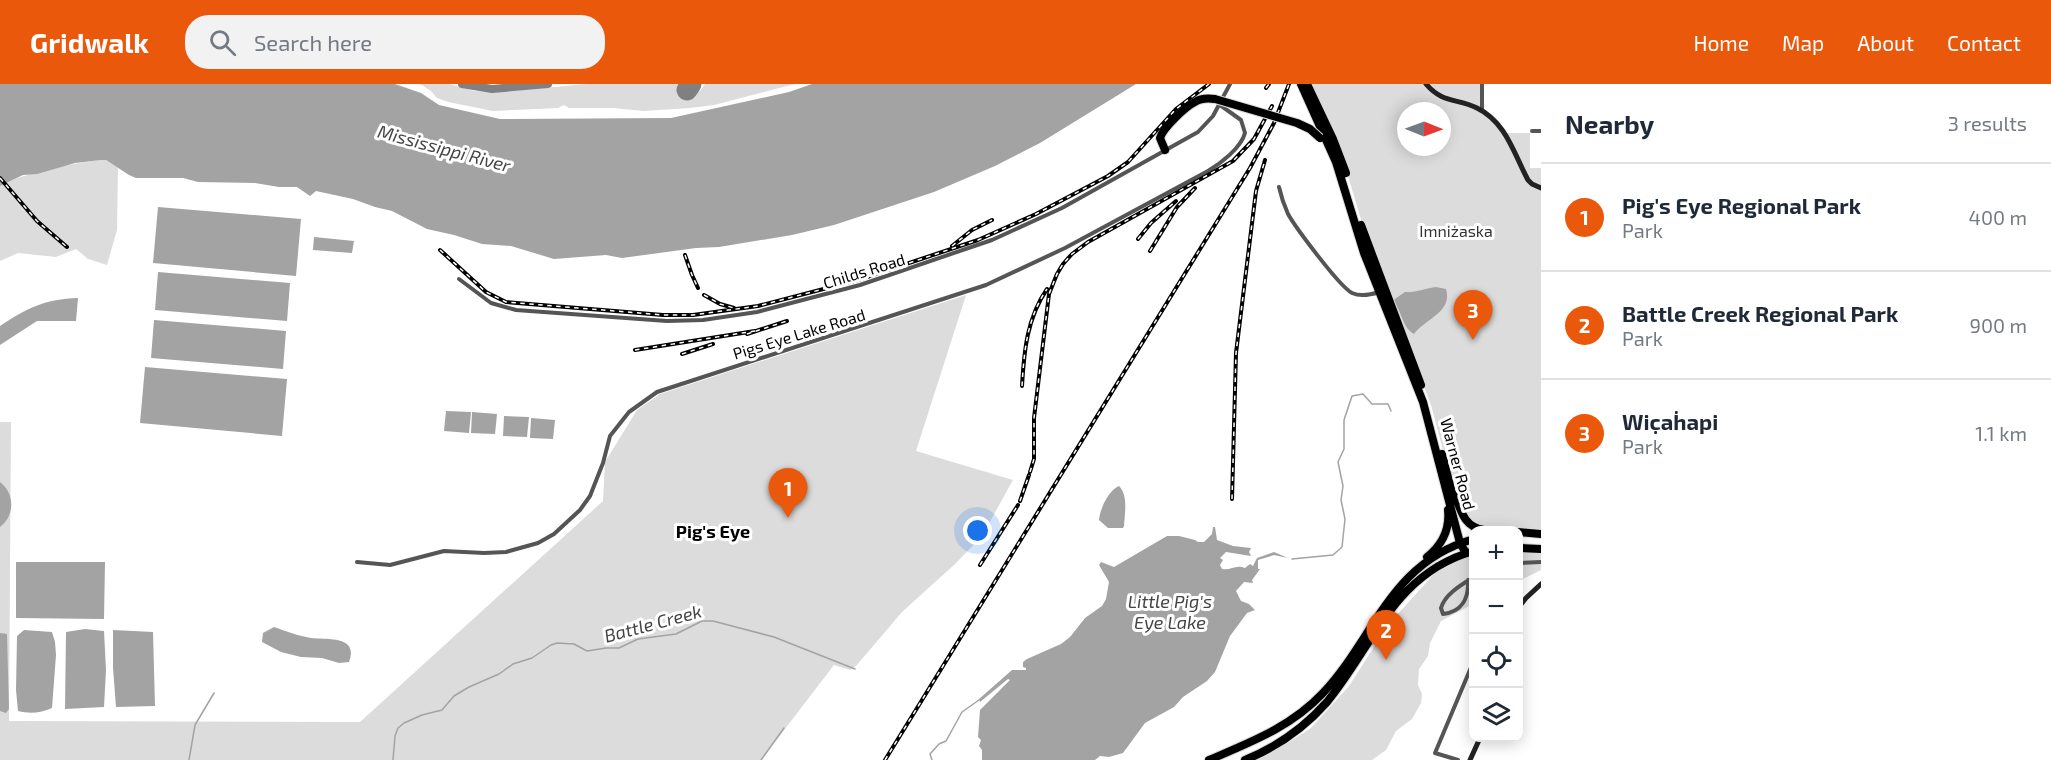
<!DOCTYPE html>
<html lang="en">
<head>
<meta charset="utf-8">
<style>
  :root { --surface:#fff; --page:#f2f2f3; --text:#1f2937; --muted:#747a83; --line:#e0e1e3; --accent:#ea580c }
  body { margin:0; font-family:"Exo 2",sans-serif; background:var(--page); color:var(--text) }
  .controls { position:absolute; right:18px; bottom:18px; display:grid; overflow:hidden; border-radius:12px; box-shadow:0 3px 15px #0003 }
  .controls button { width:54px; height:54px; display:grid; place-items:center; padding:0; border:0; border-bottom:2px solid var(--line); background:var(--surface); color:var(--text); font:30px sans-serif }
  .compass { position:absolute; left:1397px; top:18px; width:54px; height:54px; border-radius:50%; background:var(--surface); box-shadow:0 3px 15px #0003; rotate:91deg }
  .you { position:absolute; left:978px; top:447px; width:21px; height:21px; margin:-15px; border:4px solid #fff; border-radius:50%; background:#1a73e8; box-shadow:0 0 0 9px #1a73e833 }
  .badge { display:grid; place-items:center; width:39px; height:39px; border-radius:50%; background:var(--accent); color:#fff; font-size:20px; font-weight:700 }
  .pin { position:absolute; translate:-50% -50px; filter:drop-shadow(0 2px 3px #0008) }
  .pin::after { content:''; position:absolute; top:32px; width:21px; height:18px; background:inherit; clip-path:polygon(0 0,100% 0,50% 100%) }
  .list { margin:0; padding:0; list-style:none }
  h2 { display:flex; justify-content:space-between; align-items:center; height:78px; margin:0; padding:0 24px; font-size:26px }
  h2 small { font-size:20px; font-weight:400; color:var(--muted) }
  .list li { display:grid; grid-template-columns:39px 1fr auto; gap:18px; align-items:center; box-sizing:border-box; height:108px; padding:0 24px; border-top:2px solid var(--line) }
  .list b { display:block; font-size:22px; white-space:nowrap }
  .list p { margin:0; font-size:20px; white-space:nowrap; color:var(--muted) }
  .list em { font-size:20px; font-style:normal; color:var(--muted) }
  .icon { flex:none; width:33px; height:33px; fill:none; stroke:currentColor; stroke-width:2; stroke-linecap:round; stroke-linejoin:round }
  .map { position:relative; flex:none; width:1541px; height:676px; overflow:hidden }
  header { display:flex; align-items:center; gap:36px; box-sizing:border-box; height:84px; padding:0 30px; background:var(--accent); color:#fff }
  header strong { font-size:28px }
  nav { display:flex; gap:33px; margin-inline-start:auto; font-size:21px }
  .search { width:420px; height:54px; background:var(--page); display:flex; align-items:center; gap:15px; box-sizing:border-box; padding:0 21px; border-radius:24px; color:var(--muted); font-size:22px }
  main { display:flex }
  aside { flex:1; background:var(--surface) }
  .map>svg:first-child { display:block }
</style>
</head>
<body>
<header>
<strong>Gridwalk</strong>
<div class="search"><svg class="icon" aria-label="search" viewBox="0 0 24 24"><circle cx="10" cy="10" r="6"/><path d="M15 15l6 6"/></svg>Search here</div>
<nav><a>Home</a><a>Map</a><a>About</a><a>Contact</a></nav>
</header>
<main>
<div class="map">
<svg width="1541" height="676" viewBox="0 0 1541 676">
  <rect width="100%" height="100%" fill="#fff"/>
  <path fill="#dcdcdc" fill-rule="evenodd" d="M420,0H449L475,7L499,8L587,0H688L685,4L689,8L694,3L700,7L705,0H795L714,21L690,24L643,27L614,24H569L564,21L558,24L493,27L448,18L437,14L431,7Z
    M1310,0H1480V22L1496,34L1507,49H1530V84H1541V446L1479,444L1466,438L1451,396L1431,321L1365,149L1345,82ZM1406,27H1442V63H1406Z
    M101,76H106L118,84L117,146L107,181L88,175L76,165L56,173L18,169L0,177V102C29,87 68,80 101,76Z
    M966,211L916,367L1013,396L982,452L955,480L902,528L856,582L850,586L834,581L761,676H0V338H11L9,637L360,638L603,417L605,378L637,326L660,310Z
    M1519,465L1541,466V486L1519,497Z
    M1473,471V520L1441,537L1430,559L1428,572L1419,585L1418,601L1422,610L1421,619L1412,635L1396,647L1386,666L1372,676H1254L1286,660L1311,644L1349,602L1388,541L1433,491L1457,477Z"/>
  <path fill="#a3a3a3" d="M0,0H395L421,9L439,21L500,35L671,34L789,8L812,0H1136L1040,59L995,82L934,108L834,141L792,151L719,163L696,164L622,174L606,171L554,175L511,162L482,160L454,151L427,145L392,127L375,123L353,115L316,107L310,112L297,103H279L255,99L198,98L183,94H136L129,91L106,76H101L75,79L37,90L23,91L0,102Z
    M158,123L301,135L296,192L153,179Z
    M314,153L354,157L352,169L313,166Z
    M158,188L290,199L287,237L155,226Z
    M1436,203L1446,205C1453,228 1425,235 1414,250C1401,243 1402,224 1392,217L1405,208C1415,209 1426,204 1436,203Z
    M78,214L76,237H37L0,261V242C27,224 45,215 78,214Z
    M154,236L286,247L283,285L151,274Z
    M145,283L287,295L282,352L140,339Z
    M446,327L471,328L469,349L444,347Z
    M472,328L497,330L495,350L471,349Z
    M504,332L529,333L527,353L503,352Z
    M531,334L555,336L553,355L530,354Z
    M0,398C15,409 15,432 0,443Z
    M1119,402C1128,411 1125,427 1124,442L1123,444H1108L1099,436C1100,424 1109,406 1119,402Z
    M1213,443H1215L1217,456L1233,462L1251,464L1249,468L1251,472L1226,468L1220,474L1223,476L1220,481L1222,485C1231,487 1235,480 1245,484L1250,480L1253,482L1257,474L1274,468L1288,474L1274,471L1258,476V485H1260L1252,496L1253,499L1244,498L1236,507L1241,517L1249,520L1255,526L1247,529L1230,552L1215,588L1207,597L1183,613L1174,623L1145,639L1123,669L1109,673L1100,672L1095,676H982V666L979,662L981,656L978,653L980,626L1010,596L1008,595L980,618L979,615L1012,586H1026V584L1023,583V578L1027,575L1061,560L1070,553L1085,534L1102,522L1106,515L1109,498L1099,481L1101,478L1114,483L1167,452H1179L1195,456L1198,458H1204L1212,450Z
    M16,478H105L104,535L16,534Z
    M274,543C286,547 298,552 311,554C327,556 359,551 349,578L339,579L322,574L301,573L281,568L262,558L263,549Z
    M85,545L104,547L106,586L104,623L65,625L66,548Z
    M24,546L52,548L55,558L56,571L52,624C41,629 30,630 18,627L16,606L17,552Z
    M113,546L153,548L155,622L116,623L113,584Z
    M0,549L7,550L9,625L6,629L0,627Z"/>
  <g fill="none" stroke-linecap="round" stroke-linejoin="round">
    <path stroke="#a3a3a3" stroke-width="1.5" d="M1292,475L1333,471L1342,463L1345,435L1341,416L1343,402L1338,378L1344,365V336L1352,312L1363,310L1372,320H1388L1391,327
      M189,676L195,641L214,609
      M393,676L395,652L398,644L404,639L422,631L442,626L454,612L469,603L499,590L513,580L532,574L551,561L557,559L574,560L587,567L606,564H619L638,555L676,550L702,537H713L774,553L855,585
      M761,676L784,644
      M932,676L930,670L939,660L946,657L962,628L979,616"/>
    <path stroke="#808080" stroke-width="8" d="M462,0L492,5L548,0"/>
    <path stroke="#808080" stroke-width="21" d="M687,6L691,0"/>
    <g stroke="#dbdbdb" stroke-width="10">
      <path id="highway" d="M1301,0L1336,78L1364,169L1423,318L1460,459L1466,469
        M1307,0L1333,55L1346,89
        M1165,66L1160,54C1163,44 1185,23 1195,18C1201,14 1208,14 1215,15
        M1361,141L1421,301
        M1442,370L1454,417
        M1455,411C1461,427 1464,443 1484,446
        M1518,448L1541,450
        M1518,464L1541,465
        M1427,473C1442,461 1450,445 1448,426
        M1209,676C1251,658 1291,643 1323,609C1375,554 1390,478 1474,455
        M1245,676C1277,663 1304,644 1327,618C1374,561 1394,489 1474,467"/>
    </g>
    <path stroke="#555" stroke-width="4" d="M1482,26V0
      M1532,47H1541
      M1279,103C1281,112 1284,121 1288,130C1296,144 1339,202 1352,209C1361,213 1370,211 1379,208
      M459,195L491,219L516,226L667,237L703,236L757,228L860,201L992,156L1062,124L1198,48L1213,32L1230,0
      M357,478L390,481L444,467L484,469L506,468L538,459L554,450L580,426L590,412L603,379L610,352L629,328L657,308L986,201L1065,164L1208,87C1221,79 1241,64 1245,49L1241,36L1220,21
      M1518,479L1541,478
      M1468,496C1469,514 1462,528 1443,530L1441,524C1445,510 1461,501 1474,493
      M1458,676L1435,669L1472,581L1474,582"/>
    <path stroke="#222" stroke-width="5" d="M1426,0C1443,20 1457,14 1477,24C1506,38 1514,70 1528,96L1532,100L1541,104
      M1518,524L1526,514L1541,500
      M1470,676L1480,654"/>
    <use href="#highway" stroke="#000" stroke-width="8"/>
    <g stroke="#000" stroke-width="4">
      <path id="rail" d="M1266,4L1269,0
        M0,94L37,137L67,163
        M1138,155L1151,139L1176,117
        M952,162L972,146L992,136
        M440,166L486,208L506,218L663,231H693L758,222L858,196L978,156L1036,130L1108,92L1128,78L1176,25L1209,0
        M1150,167L1177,123L1195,104
        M685,171L692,191L698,204
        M704,211L720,220L734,224
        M747,250L787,237
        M635,266L755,247
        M682,270L713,260
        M1022,302C1024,267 1027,234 1047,205
        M1030,388L1034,375V334L1049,210L1057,190L1063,180L1072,170L1088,158L1233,77L1254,55L1272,22
        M1232,415L1236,269L1256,107L1265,76
        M1020,417L1029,391
        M980,481L1018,421
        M885,676L1250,84L1274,39L1289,0"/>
    </g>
    <use href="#rail" stroke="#fff" stroke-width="1.5" stroke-dasharray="4.5" stroke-linecap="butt"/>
    <g stroke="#dbdbdb" stroke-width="10" stroke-linecap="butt">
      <path id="highway-bridge" d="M1215,15L1297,39L1310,45L1320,54"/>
    </g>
    <use href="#highway-bridge" stroke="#000" stroke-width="8"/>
  </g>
  <g text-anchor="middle" stroke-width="6" stroke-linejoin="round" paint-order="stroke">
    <g font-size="16" fill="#333" stroke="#fff">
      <text x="1456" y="153">Imniżaska</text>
    </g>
    <g font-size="16" fill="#000" stroke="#fff">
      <text transform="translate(864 187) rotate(-17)" y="6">Childs Road</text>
      <text transform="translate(799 250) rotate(-17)" y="6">Pigs Eye Lake Road</text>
      <text transform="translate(1458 380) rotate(75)" y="6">Warner Road</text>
    </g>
    <g font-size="18" font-style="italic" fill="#444" stroke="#fff">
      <text transform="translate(444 65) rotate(15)" y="6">Mississippi River</text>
      <text x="1170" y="524">Little Pig's<tspan x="1170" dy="21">Eye Lake</tspan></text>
      <text transform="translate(653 540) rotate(-15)" y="6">Battle Creek</text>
    </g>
    <g font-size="18" font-weight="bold" fill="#000" stroke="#fff">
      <text x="713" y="454">Pig's Eye</text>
    </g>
  </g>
</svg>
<div class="controls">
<button>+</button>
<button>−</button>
<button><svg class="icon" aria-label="locate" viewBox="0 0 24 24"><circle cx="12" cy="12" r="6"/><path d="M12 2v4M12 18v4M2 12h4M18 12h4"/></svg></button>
<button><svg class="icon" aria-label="layers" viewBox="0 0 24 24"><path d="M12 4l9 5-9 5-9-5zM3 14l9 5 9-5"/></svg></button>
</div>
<svg class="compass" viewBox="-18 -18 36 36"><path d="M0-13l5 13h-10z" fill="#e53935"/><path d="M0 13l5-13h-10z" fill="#747a83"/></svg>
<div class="you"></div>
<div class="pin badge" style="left:788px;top:434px">1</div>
<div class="pin badge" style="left:1386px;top:576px">2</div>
<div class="pin badge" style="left:1473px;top:256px">3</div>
</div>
<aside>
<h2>Nearby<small>3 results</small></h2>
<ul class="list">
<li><span class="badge">1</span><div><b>Pig's Eye Regional Park</b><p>Park</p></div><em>400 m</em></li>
<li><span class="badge">2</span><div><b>Battle Creek Regional Park</b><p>Park</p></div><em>900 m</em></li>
<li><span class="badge">3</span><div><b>Wic̣aḣapi</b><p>Park</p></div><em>1.1 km</em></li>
</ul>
</aside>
</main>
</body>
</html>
